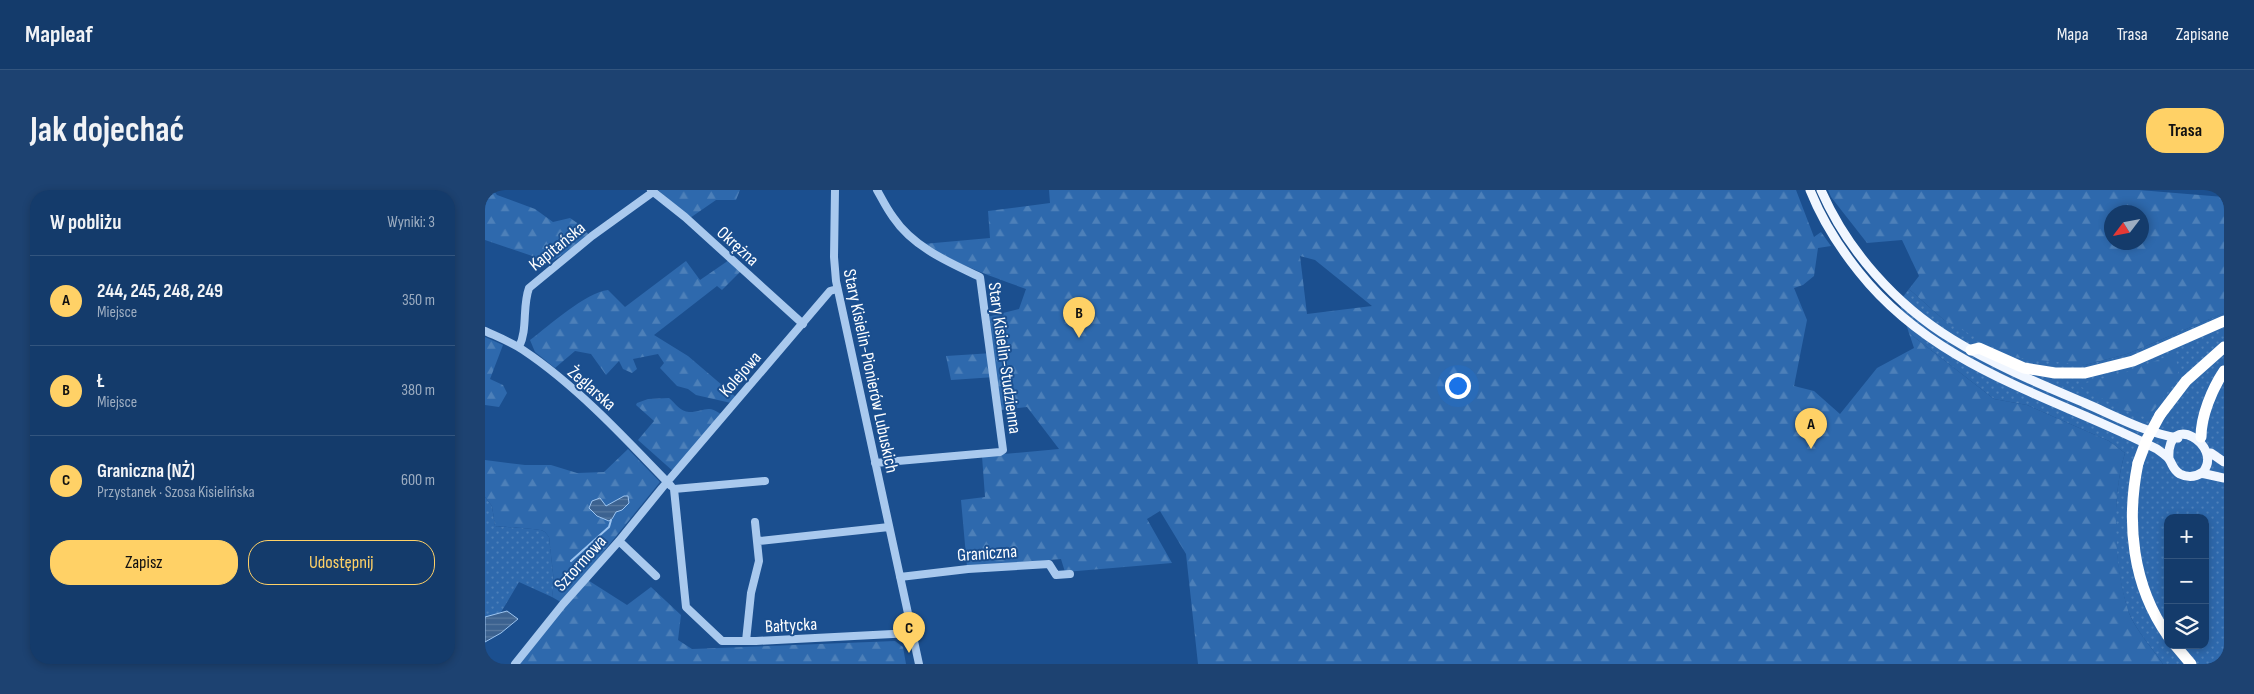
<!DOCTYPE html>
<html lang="pl">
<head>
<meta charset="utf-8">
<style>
  :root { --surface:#143b6b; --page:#1d4271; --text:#f1f3f6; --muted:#9dadc1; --line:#33557e; --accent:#ffd166 }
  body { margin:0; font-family:"Sofia Sans Condensed",sans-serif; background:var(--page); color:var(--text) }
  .controls { position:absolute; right:15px; bottom:15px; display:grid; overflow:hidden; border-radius:10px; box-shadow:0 2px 8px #0003 }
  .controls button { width:45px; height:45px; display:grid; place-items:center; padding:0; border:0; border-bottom:1px solid var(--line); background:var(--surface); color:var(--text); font:25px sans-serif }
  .compass { position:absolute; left:1619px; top:15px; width:45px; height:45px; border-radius:50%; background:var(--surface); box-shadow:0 2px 8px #0003; rotate:238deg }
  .you { position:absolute; left:972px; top:195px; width:18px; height:18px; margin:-12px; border:4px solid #fff; border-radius:50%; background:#1a73e8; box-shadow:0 0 0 8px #1a73e833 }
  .badge { display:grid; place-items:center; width:32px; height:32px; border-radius:50%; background:var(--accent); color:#111; font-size:16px; font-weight:700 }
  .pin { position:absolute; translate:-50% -41px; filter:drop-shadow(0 1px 2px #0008) }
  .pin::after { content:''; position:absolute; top:26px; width:18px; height:15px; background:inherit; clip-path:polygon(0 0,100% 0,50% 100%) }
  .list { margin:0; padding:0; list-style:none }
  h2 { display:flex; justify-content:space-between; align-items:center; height:65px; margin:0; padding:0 20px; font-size:21px }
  h2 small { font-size:16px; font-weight:400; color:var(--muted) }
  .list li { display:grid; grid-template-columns:32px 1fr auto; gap:15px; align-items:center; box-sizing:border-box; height:90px; padding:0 20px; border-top:1px solid var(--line) }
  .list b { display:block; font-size:19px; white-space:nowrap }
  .list p { margin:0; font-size:16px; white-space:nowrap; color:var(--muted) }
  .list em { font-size:16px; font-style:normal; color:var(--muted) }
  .actions { display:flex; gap:10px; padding:15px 20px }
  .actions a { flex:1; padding:11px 0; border:1px solid var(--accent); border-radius:20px; text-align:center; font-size:18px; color:var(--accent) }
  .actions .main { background:var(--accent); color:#111 }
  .icon { flex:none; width:28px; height:28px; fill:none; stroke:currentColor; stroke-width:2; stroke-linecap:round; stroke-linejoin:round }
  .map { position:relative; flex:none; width:1739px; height:474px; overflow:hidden; border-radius:20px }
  header { display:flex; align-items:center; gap:30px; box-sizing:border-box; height:70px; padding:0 25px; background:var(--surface); border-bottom:1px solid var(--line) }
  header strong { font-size:24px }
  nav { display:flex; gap:28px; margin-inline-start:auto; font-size:18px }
  .intro { display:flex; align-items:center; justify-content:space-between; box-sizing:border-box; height:120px; padding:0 30px }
  h1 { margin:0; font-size:35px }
  .button { padding:12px 22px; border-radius:20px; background:var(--accent); color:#111; font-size:18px; font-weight:700 }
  main { display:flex; gap:30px; padding:0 30px }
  aside { flex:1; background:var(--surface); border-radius:20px; box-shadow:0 2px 8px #0003 }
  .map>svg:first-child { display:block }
</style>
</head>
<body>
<header>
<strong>Mapleaf</strong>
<nav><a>Mapa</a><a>Trasa</a><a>Zapisane</a></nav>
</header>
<div class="intro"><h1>Jak dojechać</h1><a class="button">Trasa</a></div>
<main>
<aside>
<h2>W pobliżu<small>Wyniki: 3</small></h2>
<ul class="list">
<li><span class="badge">A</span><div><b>244, 245, 248, 249</b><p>Miejsce</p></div><em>350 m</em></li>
<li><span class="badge">B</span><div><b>Ł</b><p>Miejsce</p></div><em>380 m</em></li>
<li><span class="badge">C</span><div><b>Graniczna (NŻ)</b><p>Przystanek · Szosa Kisielińska</p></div><em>600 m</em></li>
</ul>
<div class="actions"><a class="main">Zapisz</a><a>Udostępnij</a></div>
</aside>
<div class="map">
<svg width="1739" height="474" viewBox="0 0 1739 474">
  <defs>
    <pattern id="grass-dots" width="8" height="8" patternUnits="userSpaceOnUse" patternTransform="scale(1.25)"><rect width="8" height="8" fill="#2e69ad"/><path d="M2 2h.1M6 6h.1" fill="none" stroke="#4d80b9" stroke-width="1.8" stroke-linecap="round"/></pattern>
    <pattern id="forest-firs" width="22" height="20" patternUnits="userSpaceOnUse" patternTransform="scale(1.25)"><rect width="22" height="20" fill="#2e69ad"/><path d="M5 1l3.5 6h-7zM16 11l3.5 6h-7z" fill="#4d80b9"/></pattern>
    <pattern id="water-rules" width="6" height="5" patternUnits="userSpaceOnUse" patternTransform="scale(1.25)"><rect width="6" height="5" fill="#3c6290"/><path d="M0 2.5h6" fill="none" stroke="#597aa1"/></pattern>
  </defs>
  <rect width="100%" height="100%" fill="#1b4f8f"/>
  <path fill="url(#grass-dots)" fill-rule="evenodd" d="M1424,99L1459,130L1600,175L1642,164L1739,123V474H1678C1668,459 1650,439 1644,423C1628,377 1626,309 1640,263L1624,251L1542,215L1509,209L1424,143L1414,112ZM1683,328H1720V455H1683Z
    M0,307L7,316L10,336C18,337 55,339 58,341C61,342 62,345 64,347L69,392L67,407L34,392L15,424L0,427Z"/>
  <path fill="url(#forest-firs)" fill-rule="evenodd" d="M0,0H8L12,5L50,19L68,32L85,28L98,37L106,48L65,72L0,50Z
    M173,0H255L251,10H231L205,28Z
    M564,0H1311L1329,47L1336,42L1346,56L1333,58L1329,86L1318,95L1309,98L1322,130L1309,196L1329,201L1355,224L1392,178L1429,158L1424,143L1509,209L1542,215L1624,251L1640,263C1626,308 1629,378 1644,423C1650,439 1668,459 1678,474H713L701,364L675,321L662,329L687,373L580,382L576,369L482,377L476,310L500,307L497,266L574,259L542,217L515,220L510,187L466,190L461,166L508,163L502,127L534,119L541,99C505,86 471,74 438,54L505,48L503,21L565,13ZM815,66L830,70L887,116L822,124Z
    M1343,0H1654L1739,7V123L1642,164L1600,175L1527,167L1459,130L1424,99L1434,86L1417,50L1382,53L1346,7ZM1626,22H1656V52H1626Z
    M247,68L259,78L237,100L232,96L169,145L203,166L251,207L246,213L211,205L203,199L192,196L175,178L179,173L173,164L148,169L152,179L147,183L138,179L134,171L121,185L106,164L90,161L70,178L50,162L45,150C64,136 101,102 123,100L140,117L201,71L215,90Z
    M0,147L18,155L5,189L18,195L22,203L14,217L0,215Z
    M1688,164C1691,170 1694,176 1693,183C1691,195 1670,217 1663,228L1636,219L1593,195L1642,182Z
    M184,208C190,213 196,222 204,222C221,222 221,213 239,226L189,282L153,250L169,231L151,215L152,213L163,209Z
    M143,259L175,292L98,387L142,415L166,397L196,425L193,450L207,459L410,451L418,457L421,474H31L81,415L67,407L69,392L64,347C62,345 61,342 58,341C55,339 18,337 10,336L7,316L0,307V270L40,275H66L92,283L119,282Z"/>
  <path fill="url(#water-rules)" stroke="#9cc4f0" d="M139,306H143L144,313L137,320L131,322L127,329L124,331L112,326L104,318L107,311L115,308L121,316Z
    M22,421L33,429L16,443L0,452V427Z"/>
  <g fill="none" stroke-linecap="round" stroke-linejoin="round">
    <path stroke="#9cc4f0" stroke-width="2" d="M86,371L124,337L126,330"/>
    <path stroke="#a9c9ee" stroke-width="8" d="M166,0L200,27L318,134
      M350,0L349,67L351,91L434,474
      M0,141C13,147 26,152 38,160C92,196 141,249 186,296
      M34,157C43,139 37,117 44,98L107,46L168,2
      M390,273L515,262L518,260L495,87C463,72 428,57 408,27C402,19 397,9 392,0
      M189,299L201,417L237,451H271L427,443
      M189,299L280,291
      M134,351L171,386
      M274,351L404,337
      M415,387L483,379L564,374L571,385L585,384
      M261,451L266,403L274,371L270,332
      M30,474L78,414L134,351L177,298L345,101L352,99"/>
    <path stroke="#f0f6ff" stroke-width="9" d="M1325,0C1337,30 1354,57 1374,82C1451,179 1566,205 1672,259C1676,262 1681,265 1684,269C1688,275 1688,280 1695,284C1703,288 1711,287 1718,282C1739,256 1681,219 1684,269
      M1336,0C1362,60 1411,115 1467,149C1509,175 1555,194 1600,213C1630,226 1661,243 1693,248
      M1726,263L1739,272
      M1716,283L1739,288"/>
    <path stroke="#fff" stroke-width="11" d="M1486,160L1494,158L1539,178L1570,183H1600L1648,171L1739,131
      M1675,225L1701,191L1739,157
      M1716,247C1716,226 1727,199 1739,181
      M1653,273C1641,332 1647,395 1683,446
      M1690,455L1706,474"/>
    <path stroke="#fff" stroke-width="11" d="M1653,273L1662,249L1675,225"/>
  </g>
  <g text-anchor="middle" stroke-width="4" stroke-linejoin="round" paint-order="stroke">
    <g font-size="18" fill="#fff" stroke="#1b4f8f">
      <text transform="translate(72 56) rotate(-39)" y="6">Kapitańska</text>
      <text transform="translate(253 56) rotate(42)" y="6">Okrężna</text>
      <text transform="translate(520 168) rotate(82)" y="6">Stary Kisielin-Studzienna</text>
      <text transform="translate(386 181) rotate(78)" y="6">Stary Kisielin-Pionierów Lubuskich</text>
      <text transform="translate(255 184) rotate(-49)" y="6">Kolejowa</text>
      <text transform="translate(107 198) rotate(41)" y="6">Żeglarska</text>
      <text transform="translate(502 363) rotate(-4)" y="6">Graniczna</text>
      <text transform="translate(95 373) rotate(-48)" y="6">Sztormowa</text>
      <text transform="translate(306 435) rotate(-3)" y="6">Bałtycka</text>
    </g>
  </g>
</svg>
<div class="controls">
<button>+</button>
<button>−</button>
<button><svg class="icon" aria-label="layers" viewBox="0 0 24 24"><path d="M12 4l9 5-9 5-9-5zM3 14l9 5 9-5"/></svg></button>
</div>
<svg class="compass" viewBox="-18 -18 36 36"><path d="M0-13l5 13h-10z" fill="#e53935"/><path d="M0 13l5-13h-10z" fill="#9dadc1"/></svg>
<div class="you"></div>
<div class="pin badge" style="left:1326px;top:259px">A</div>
<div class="pin badge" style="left:594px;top:148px">B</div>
<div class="pin badge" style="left:424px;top:463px">C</div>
</div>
</main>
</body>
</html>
